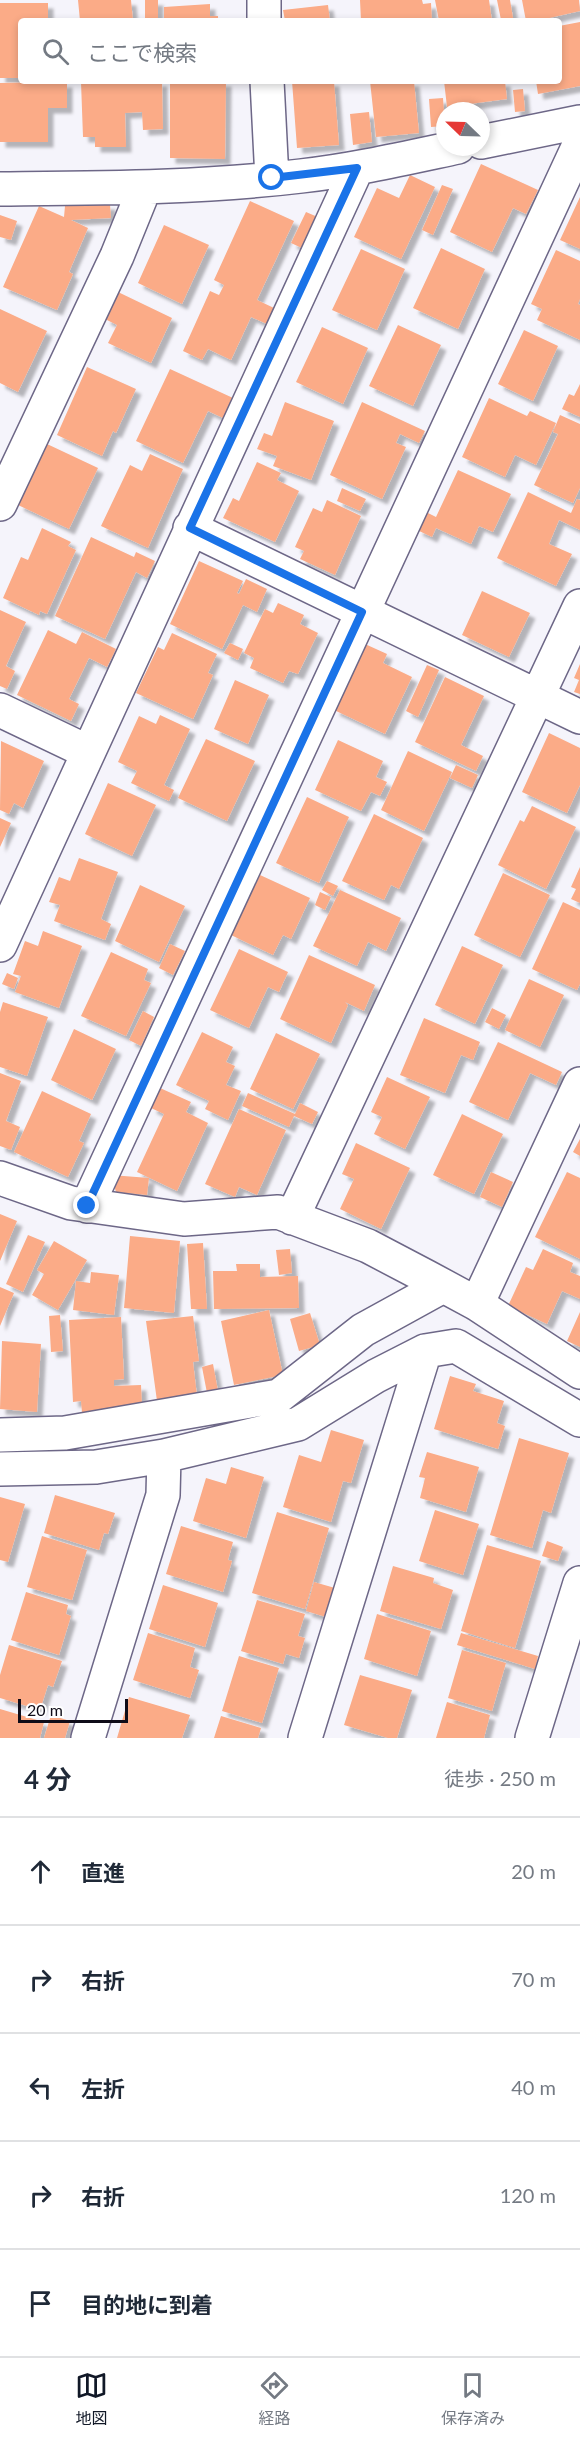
<!DOCTYPE html>
<html lang="ja">
<head>
<meta charset="utf-8">
<style>
  :root { --surface:#fff; --page:#f6f6f7; --text:#1f2937; --muted:#747a83; --line:#e0e1e3; --accent:#111827 }
  body { margin:0; font-family:Lato,"Noto Sans JP",sans-serif; background:var(--page); color:var(--text) }
  .compass { position:absolute; left:436px; top:102px; width:54px; height:54px; border-radius:50%; background:var(--surface); box-shadow:0 3px 9px #0003; rotate:293deg }
  .scale { position:absolute; left:18px; bottom:15px; width:110px; box-sizing:border-box; padding-left:6px; border:3px solid #0f0c18; border-top:0; font-size:16px; line-height:21px; white-space:nowrap; color:#0f0c18; -webkit-text-stroke:4px #fff; paint-order:stroke }
  .stop { position:absolute; width:18px; height:18px; margin:-14px; border:4px solid #1a73e8; border-radius:50%; background:#fff }
  .stop.end { background:#1a73e8; border-color:#fff; box-shadow:0 2px 6px #0008 }
  .list { margin:0; padding:0; list-style:none }
  h2 { display:flex; justify-content:space-between; align-items:center; height:78px; margin:0; padding:0 24px; font-size:26px }
  h2 small { font-size:20px; font-weight:400; color:var(--muted) }
  .list li { display:grid; grid-template-columns:39px 1fr auto; gap:18px; align-items:center; box-sizing:border-box; height:108px; padding:0 24px; border-top:2px solid var(--line) }
  .list b { display:block; font-size:22px; white-space:nowrap }
  .list em { font-size:20px; font-style:normal; color:var(--muted) }
  .icon { flex:none; width:33px; height:33px; fill:none; stroke:currentColor; stroke-width:2; stroke-linecap:round; stroke-linejoin:round }
  .map { position:relative; flex:none; width:580px; height:1738px; overflow:hidden }
  .search { position:absolute; background:var(--surface); box-shadow:0 3px 9px #0003; left:18px; right:18px; top:18px; height:66px; display:flex; align-items:center; gap:15px; box-sizing:border-box; padding:0 21px; border-radius:6px; color:var(--muted); font-size:22px }
  .sheet { height:618px; background:var(--surface) }
  nav { display:flex; justify-content:space-around; align-items:center; box-sizing:border-box; height:84px; border-top:2px solid var(--line); background:var(--surface); font-size:16px; color:var(--muted) }
  nav a { display:grid; justify-items:center; gap:3px }
  nav .on { color:var(--accent) }
  .map>svg:first-child { display:block }
</style>
</head>
<body>
<div class="map">
<svg width="580" height="1738" viewBox="0 0 580 1738">
  <defs>
    <filter id="shadow"><feDropShadow dx="5.5" dy="5.5" stdDeviation="1.5" flood-color="#0004"/></filter>
  </defs>
  <rect width="100%" height="100%" fill="#f5f4fb"/>
  <path fill="#fbab87" filter="url(#shadow)" d="M78,0H131L133,21H80Z
    M145,0H158V21H145Z
    M360,0H422L423,4L431,3L432,21H361Z
    M435,0H489L492,21H439Z
    M497,0H510L513,18L501,20Z
    M522,0H579L580,11L536,21H526Z
    M0,3H48V21H21V78H0Z
    M210,4V16H218V21H164V7Z
    M328,5L330,21H285L283,10Z
    M580,22V86L538,94L536,81H559V26Z
    M162,81L163,129L143,130L142,112L125,113L126,147H95V137H83L81,82Z
    M170,81H226L225,159L170,158Z
    M292,81H334L339,145L297,148Z
    M370,81H414L419,133L376,137Z
    M444,81H505L507,99L447,107Z
    M67,82V108H48V142H0V83Z
    M523,89L525,111L515,112L513,90Z
    M443,98L445,126L431,127L429,99Z
    M369,112L372,142L353,145L350,114Z
    M481,164L538,190L526,214L513,208L492,252L450,232Z
    M410,175L435,187L401,259L354,237L377,188L399,198Z
    M442,185L453,189L433,235L422,230Z
    M580,197V249L560,240Z
    M250,201L294,221L257,300L274,308L267,324L251,317L231,360L208,349L202,360L183,351L210,291L219,295L224,285L214,280Z
    M110,204L111,218L71,220L88,228L69,272L73,274L57,310L3,287L39,206L64,217L65,206Z
    M306,212L320,218L304,249L291,243Z
    M0,215L17,221L11,240L0,237Z
    M164,225L209,245L182,304L138,283Z
    M441,248L485,269L458,329L413,308Z
    M361,249L405,269L377,330L332,310Z
    M556,250L580,261V299L578,304L580,305V340L537,320L542,309L531,304Z
    M118,292L172,318L151,363L108,343L117,325L105,319Z
    M0,309L47,331L18,392L0,383Z
    M398,325L441,345L413,406L369,386Z
    M322,327L368,348L343,404L296,382Z
    M524,330L558,346L533,401L498,384Z
    M87,367L136,389L116,433L113,431L102,456L57,435Z
    M170,369L233,398L223,418L208,411L183,463L136,441Z
    M580,384V417L562,409L569,394L574,396Z
    M489,398L527,416L530,411L556,423L536,465L515,455L505,477L462,457Z
    M285,402L334,421L311,480L273,466L277,456L257,449L264,433L272,436Z
    M362,402L425,431L419,443L400,434L396,443L406,447L382,499L330,475Z
    M560,415L580,424V488L573,503L534,485L558,434L553,432Z
    M47,444L98,468L69,529L18,505Z
    M150,454L183,469L148,548L101,526L130,465L142,471Z
    M257,462L281,473L277,480L299,491L275,542L223,518L233,498L239,501Z
    M458,470L511,494L493,532L479,526L471,544L436,528L432,537L417,530L426,512L436,517Z
    M342,488L366,499L360,511L337,501Z
    M528,492L571,513L577,499L580,500V530L559,520L549,544L572,554L556,586L497,558Z
    M327,500L361,516L335,575L300,559L304,551L295,547L313,508L322,512Z
    M42,528L71,542L68,546L76,550L47,614L40,611L39,615L3,598L21,557L28,560Z
    M91,537L134,557L136,552L155,561L147,578L136,572L105,639L55,616Z
    M199,561L243,581L237,593L239,594L246,579L267,589L257,612L243,605L222,649L170,624Z
    M482,591L530,613L509,657L462,635Z
    M278,603L304,615L300,624L318,633L298,674L289,671L283,683L250,668L254,658L244,653L265,609L273,613Z
    M0,610L26,622L6,666L15,671L7,689L0,686Z
    M48,630L76,644L82,632L116,649L107,667L89,658L69,699L79,704L71,721L17,695Z
    M172,633L217,654L208,673L213,675L193,719L136,693L158,647L164,650Z
    M230,643L243,649L238,660L224,653Z
    M365,644L387,654L383,663L412,677L385,734L334,710Z
    M580,664V694L574,692L579,680L574,678Z
    M427,665L439,670L418,717L406,711Z
    M445,677L484,696L461,745L483,756L476,771L415,742Z
    M235,680L269,695L248,744L214,729Z
    M160,715L190,729L164,785L174,790L169,801L131,783L137,771L118,762L139,716L156,724Z
    M549,733L580,748V785L567,813L522,792Z
    M206,739L255,761L227,821L178,798Z
    M338,740L383,761L376,777L387,782L380,796L371,792L361,811L315,790Z
    M1,741L44,761L23,808L14,803L9,814L0,810Z
    M408,751L452,772L424,831L381,810Z
    M456,765L478,775L472,788L450,778Z
    M108,783L156,805L132,856L85,834Z
    M307,797L349,817L319,883L276,863Z
    M532,806L576,827L546,889L498,865L520,820L524,822Z
    M374,814L423,838L399,889L391,885L384,900L342,881Z
    M0,818L11,823L0,847Z
    M79,858L118,872L101,919L111,924L105,940L54,921L60,905L49,902L59,877L70,881Z
    M580,867V903L571,899L576,889L571,887Z
    M503,873L550,895L520,957L474,935Z
    M260,875L310,898L291,939L283,935L273,955L231,935Z
    M327,881L338,886L333,896L322,890Z
    M140,885L185,906L159,962L115,941Z
    M340,890L401,918L386,951L368,942L357,966L313,946Z
    M320,892L331,897L325,910L315,905Z
    M563,902L580,910V984L577,990L532,969Z
    M43,931L82,946L59,1008L15,992L21,976L13,974L25,941L38,946Z
    M170,944L185,951L173,975L159,968Z
    M462,946L503,965L475,1024L435,1005Z
    M239,949L288,972L279,992L268,987L249,1028L210,1010Z
    M111,952L148,969L144,980L151,983L126,1036L81,1016Z
    M309,955L375,985L364,1011L345,1002L348,1005L331,1043L280,1019Z
    M7,973L18,978L14,989L2,984Z
    M529,979L564,995L540,1047L505,1030Z
    M3,1002L48,1017L27,1076L0,1067V1012Z
    M492,1008L506,1015L499,1029L485,1022Z
    M143,1011L154,1017L141,1046L129,1040Z
    M424,1018L480,1042L473,1060L461,1055L445,1093L400,1075Z
    M74,1029L116,1049L92,1100L51,1080Z
    M202,1032L233,1047L226,1062L235,1066L226,1085L241,1091L228,1120L205,1109L209,1101L176,1085Z
    M276,1033L320,1054L293,1109L250,1089Z
    M498,1042L562,1072L556,1085L530,1073L508,1120L469,1102Z
    M0,1073L21,1081L6,1121L20,1127L11,1150L0,1146Z
    M387,1077L430,1097L405,1149L374,1134L382,1117L371,1112Z
    M160,1088L191,1102L186,1112L208,1123L177,1191L137,1172L164,1114L151,1108Z
    M42,1091L91,1114L79,1141L84,1143L68,1177L14,1152Z
    M248,1093L295,1114L300,1103L318,1112L312,1124L294,1116L289,1127L242,1106Z
    M239,1109L286,1130L257,1195L239,1187L235,1197L205,1184Z
    M462,1114L503,1134L474,1194L433,1175Z
    M580,1139V1156L573,1152Z
    M356,1143L410,1168L381,1229L340,1209L354,1179L342,1174Z
    M491,1172L513,1182L502,1207L480,1197Z
    M567,1172L580,1178V1259L535,1237Z
    M111,1175L149,1178L147,1195L116,1192Z
    M0,1214L17,1221L0,1261Z
    M28,1235L45,1242L23,1292L6,1284Z
    M130,1236L180,1241L174,1313L124,1308Z
    M54,1241L87,1260L58,1310L32,1295L44,1274L37,1270Z
    M203,1243L207,1309H191L187,1244Z
    M290,1249L292,1273L279,1275L276,1250Z
    M543,1249L573,1263L570,1272L580,1276V1299L562,1291L547,1324L508,1306L526,1267L533,1270Z
    M236,1264H260V1277L298,1276L299,1308L214,1309L213,1271H237Z
    M91,1272L119,1275L114,1315L73,1310L76,1281L90,1283Z
    M0,1287L14,1293L0,1326Z
    M269,1310L283,1375L234,1385L221,1321Z
    M580,1312V1347L567,1341Z
    M310,1313L320,1345L299,1351L290,1319Z
    M60,1315L63,1351L51,1352L49,1316Z
    M193,1316L199,1361L193,1362L197,1396L157,1401L146,1321Z
    M121,1317L124,1379L114,1380V1386L141,1385L142,1406L115,1407L116,1411L82,1413L81,1401L73,1402L69,1320Z
    M2,1341L41,1344L37,1412L0,1409Z
    M213,1364L218,1391L207,1393L202,1367Z
    M450,1376L476,1384L473,1391L504,1401L497,1423L505,1426L498,1449L434,1429Z
    M331,1430L364,1440L351,1483L343,1481L331,1522L283,1507L299,1455L321,1462Z
    M519,1438L569,1453L551,1513L543,1510L532,1548L490,1535Z
    M427,1452L479,1467L466,1512L420,1498L425,1478L419,1477Z
    M231,1467L264,1477L246,1538L193,1521L206,1478L226,1484Z
    M55,1495L115,1513L108,1534L104,1533L99,1550L44,1533Z
    M0,1497L25,1504L8,1562L0,1560Z
    M435,1510L479,1524L463,1575L419,1561Z
    M277,1512L329,1528L305,1609L252,1593Z
    M181,1526L233,1542L228,1560L232,1561L223,1592L166,1574Z
    M42,1536L87,1550L72,1600L27,1587Z
    M547,1541L563,1547L558,1561L542,1556Z
    M487,1545L541,1561L515,1648L461,1631Z
    M393,1566L434,1578L433,1583L453,1590L441,1629L380,1611Z
    M314,1582L335,1588L326,1617L306,1611Z
    M163,1585L218,1603L205,1647L149,1629Z
    M26,1592L68,1605L66,1614L71,1616L59,1655L11,1640Z
    M257,1600L305,1614L298,1636L305,1638L299,1658L286,1654L283,1664L241,1651Z
    M377,1614L431,1631L417,1676L364,1659Z
    M148,1633L195,1648L190,1667L199,1670L190,1698L133,1680Z
    M461,1633L538,1656L535,1669L457,1645Z
    M9,1645L62,1661L53,1687L48,1685L40,1710L0,1698V1675Z
    M462,1650L506,1663L492,1711L448,1698Z
    M239,1656L279,1668L262,1723L222,1711Z
    M360,1675L412,1690L397,1738H388L344,1725Z
    M129,1697L190,1715L182,1738H117Z
    M447,1702L490,1715L484,1738H436Z
    M0,1709L44,1722L40,1738H0Z
    M51,1715L70,1721L65,1738H44Z
    M221,1716L261,1728L258,1738H214Z"/>
  <g fill="none" stroke-linecap="round" stroke-linejoin="round">
    <g stroke="#6d6787" stroke-width="36">
      <path id="minor" d="M264,0V21
        M267,81L272,179
        M481,142L580,122
        M0,189C100,188 201,188 301,176C354,170 406,158 458,147
        M0,504L117,256L145,187
        M190,528L580,717
        M0,710L88,752
        M0,945L357,168
        M0,1178L71,1203L184,1219L278,1212L368,1246L427,1277L477,1304L580,1372
        M87,1206L580,143
        M292,1218L580,606
        M477,1304L580,1084
        M0,1435L65,1433L279,1396L363,1330L443,1286
        M0,1469L96,1467L164,1456L298,1424L376,1376L425,1351L456,1346L580,1420
        M88,1738L163,1495L164,1456
        M305,1738L425,1351
        M532,1738L580,1583"/>
    </g>
    <use href="#minor" stroke="#fff" stroke-width="33"/>
  </g>
  <g fill="none" stroke-linecap="round" stroke-linejoin="round">
    <path stroke="#1a73e8" stroke-width="8" d="M87,1206L362,612L190,528L357,168L272,178"/>
  </g>
</svg>
<svg class="compass" viewBox="-18 -18 36 36"><path d="M0-13l5 13h-10z" fill="#e53935"/><path d="M0 13l5-13h-10z" fill="#747a83"/></svg>
<div class="scale">20 m</div>
<div class="stop" style="left:272px;top:178px"></div>
<div class="stop end" style="left:87px;top:1206px"></div>
<div class="search"><svg class="icon" aria-label="search" viewBox="0 0 24 24"><circle cx="10" cy="10" r="6"/><path d="M15 15l6 6"/></svg>ここで検索</div>
</div>
<section class="sheet">
<h2>4 分<small>徒歩 · 250 m</small></h2>
<ul class="list">
<li><svg class="icon" aria-label="ahead" viewBox="0 0 24 24"><path d="M12 20V5M6 11l6-6 6 6"/></svg><div><b>直進</b></div><em>20 m</em></li>
<li><svg class="icon" aria-label="right" viewBox="0 0 24 24"><path d="M7 20v-9h11M14 6l5 5-5 5"/></svg><div><b>右折</b></div><em>70 m</em></li>
<li><svg class="icon" aria-label="left" viewBox="0 0 24 24"><path d="M17 20v-9H6M10 6l-5 5 5 5"/></svg><div><b>左折</b></div><em>40 m</em></li>
<li><svg class="icon" aria-label="right" viewBox="0 0 24 24"><path d="M7 20v-9h11M14 6l5 5-5 5"/></svg><div><b>右折</b></div><em>120 m</em></li>
<li><svg class="icon" aria-label="arrive" viewBox="0 0 24 24"><path d="M6 21V4h12l-3 4 3 4H6"/></svg><div><b>目的地に到着</b></div></li>
</ul>
</section>
<nav>
<a class="on"><svg class="icon" aria-label="map" viewBox="0 0 24 24"><path d="M3 6l6-2 6 2 6-2v14l-6 2-6-2-6 2zM9 4v14M15 6v14"/></svg>地図</a>
<a><svg class="icon" aria-label="directions" viewBox="0 0 24 24"><path d="M12 3l9 9-9 9-9-9zM9 14v-3h6M13 9l2 2-2 2"/></svg>経路</a>
<a><svg class="icon" aria-label="saved" viewBox="0 0 24 24"><path d="M7 4h10v16l-5-4-5 4z"/></svg>保存済み</a>
</nav>
</body>
</html>
